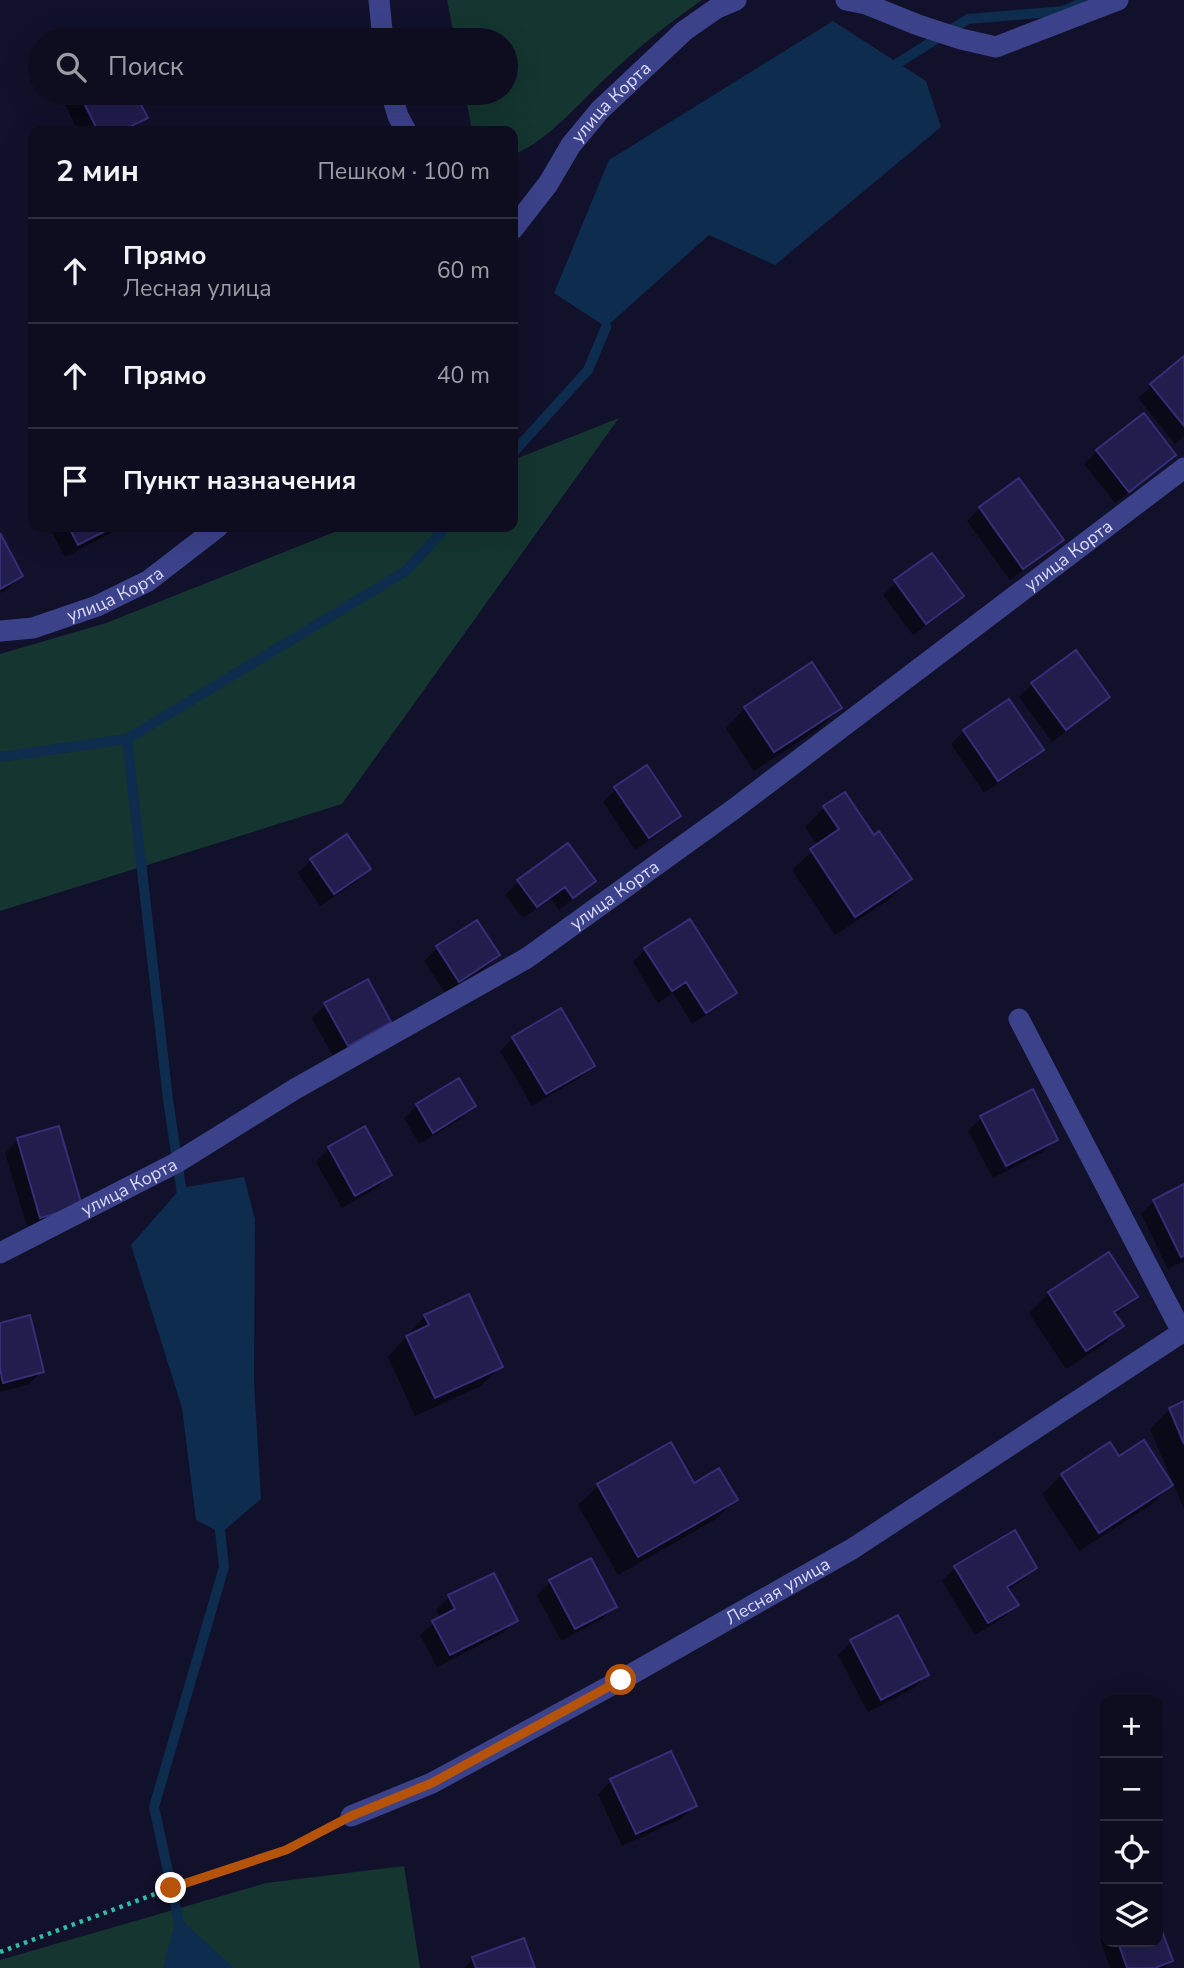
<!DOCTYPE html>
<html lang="ru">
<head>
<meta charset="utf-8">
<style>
  :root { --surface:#0e0d20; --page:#1c1b2d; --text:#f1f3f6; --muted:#9b9ca5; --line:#2e2d3e }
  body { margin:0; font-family:"Nunito Sans",sans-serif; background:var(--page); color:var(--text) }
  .controls { position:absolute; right:21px; bottom:21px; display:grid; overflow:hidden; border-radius:14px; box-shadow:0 7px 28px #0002 }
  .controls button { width:63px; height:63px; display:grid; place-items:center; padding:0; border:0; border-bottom:2px solid var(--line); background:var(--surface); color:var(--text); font:35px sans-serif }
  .stop { position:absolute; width:21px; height:21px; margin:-16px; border:5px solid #b45309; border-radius:50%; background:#fff }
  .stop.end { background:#b45309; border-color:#fff; box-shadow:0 2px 7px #0008 }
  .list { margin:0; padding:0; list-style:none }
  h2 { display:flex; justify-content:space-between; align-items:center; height:91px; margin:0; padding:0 28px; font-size:30px }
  h2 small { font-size:23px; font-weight:400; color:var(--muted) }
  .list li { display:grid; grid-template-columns:46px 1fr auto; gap:21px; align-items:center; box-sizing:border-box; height:105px; padding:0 28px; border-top:2px solid var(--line) }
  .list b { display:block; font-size:26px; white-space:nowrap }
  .list p { margin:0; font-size:23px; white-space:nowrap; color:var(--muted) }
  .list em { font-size:23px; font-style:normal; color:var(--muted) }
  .icon { flex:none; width:38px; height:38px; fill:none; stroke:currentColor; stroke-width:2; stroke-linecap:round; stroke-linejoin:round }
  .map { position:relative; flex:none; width:1184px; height:1968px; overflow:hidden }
  .search { position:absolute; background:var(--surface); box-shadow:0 7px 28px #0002; left:28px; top:28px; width:490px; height:77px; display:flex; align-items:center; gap:18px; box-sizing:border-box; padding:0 24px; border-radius:38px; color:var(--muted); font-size:26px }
  .panel { position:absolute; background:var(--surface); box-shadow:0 7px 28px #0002; left:28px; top:126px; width:490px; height:406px; border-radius:14px }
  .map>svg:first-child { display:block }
</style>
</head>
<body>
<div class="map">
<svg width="1184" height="1968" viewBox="0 0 1184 1968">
  <rect width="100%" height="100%" fill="#12112b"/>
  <path fill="#143530" d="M447,0H702C669,23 638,47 609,75C581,101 548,141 513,155V131H472L465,93H506V40H455Z
    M619,418L342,804L0,911V654L106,623L347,527H513V460Z
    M404,1866L420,1968H0V1960L266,1883Z"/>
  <path fill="#0d2c4e" d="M833,21L926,81L941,127L775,265L709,235L606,327L554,293L609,160Z
    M244,1177L255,1219L254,1382L261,1499L221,1533L196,1520L182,1408L131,1245L181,1188Z
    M177,1916L234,1968H163Z"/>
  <path fill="#0007" d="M65,93H133L146,117L131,131H78L61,97Z
    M1184,358V436L1175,444L1138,398Z
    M1097,451L1174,455L1161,468L1115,503L1084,464Z
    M980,508L1061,540L1048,553L1010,580L967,521Z
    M49,527H118L113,532L65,557Z
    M0,537L21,576L8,589L0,593Z
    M896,582L962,596L949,609L913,635L883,595Z
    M1032,684L1108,697L1095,710L1052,742L1019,697Z
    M745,708H840L821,727L754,771L726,728Z
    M964,731L1041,750L1028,763L984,793L951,744Z
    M616,789L679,816L666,829L635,850L603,802Z
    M825,807L874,837L909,879L890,899L835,935L792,870L818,846L805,827Z
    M311,860L369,869L356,882L320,906L298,873Z
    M594,881L559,910L551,899L523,918L505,895L518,882Z
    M476,922L498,955L485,968L445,993L424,961L437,948Z
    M646,949L735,992L722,1005L692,1024L673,993L658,1003L633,962Z
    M367,982L389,1022L376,1035L334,1058L312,1018L325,1005Z
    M513,1038L593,1065L580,1078L532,1106L500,1051Z
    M459,1080L474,1106L461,1119L419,1144L404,1118L417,1105Z
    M982,1117L1056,1139L1043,1152L993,1178L968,1131Z
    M364,1129L390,1175L377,1188L342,1208L316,1162L329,1148Z
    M18,1140L80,1205L28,1230L5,1153Z
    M1184,1186V1261L1168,1269L1141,1214L1154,1201Z
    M1049,1293L1136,1296L1115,1317L1121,1326L1102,1346L1066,1369L1029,1313Z
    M425,1316L501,1366L481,1386L415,1416L388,1357Z
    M0,1325L42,1371L29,1384L0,1392Z
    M1184,1403V1509L1150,1429L1170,1409Z
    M670,1445L693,1485L736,1500L716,1519L618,1575L578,1505L598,1486Z
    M1118,1459L1171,1485L1151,1505L1079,1551L1042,1494L1062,1475Z
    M1014,1533L1035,1568L1022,1581L1007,1590L1016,1605L1003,1618L975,1635L942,1581L955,1568Z
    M550,1582L615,1606L602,1619L561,1641L537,1595Z
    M449,1597L516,1620L503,1633L437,1667L420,1635L440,1618L436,1610Z
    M898,1618L927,1675L914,1688L868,1712L838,1655L851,1642Z
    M611,1781L695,1805L682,1818L622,1846L598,1794Z
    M1158,1925L1171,1961L1164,1968H1110L1100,1940L1105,1935V1942H1158Z
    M473,1959L533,1968H464Z"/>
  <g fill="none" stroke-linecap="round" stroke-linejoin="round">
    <path stroke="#0d2c4e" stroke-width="10" d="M898,63L968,19L1063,11L1088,0
      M513,453L588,370L606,327
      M127,739L168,1099L183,1201
      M0,757L127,739L406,571L446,527
      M180,1927L154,1807L224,1567L219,1522"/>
  </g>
  <path fill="#211d4c" stroke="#352e78" stroke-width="2" d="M79,93H135L148,118L121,131H98Z
    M1184,356V426L1150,384Z
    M1144,413L1176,455L1129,492L1096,450Z
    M1019,478L1064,540L1023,569L979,507Z
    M69,527H113L78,545Z
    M0,533L23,576L0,589Z
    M932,553L964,596L926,624L894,580Z
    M1076,650L1110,697L1066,730L1031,683Z
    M812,662L842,708L774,752L744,707Z
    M1009,699L1044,750L998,781L963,730Z
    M647,765L681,816L649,838L614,787Z
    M845,792L874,835L879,831L912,879L855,917L810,849L839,829L823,806Z
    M347,834L371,869L334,894L310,859Z
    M568,843L596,881L573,898L565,887L537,907L517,880Z
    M690,919L737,993L706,1013L686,982L672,991L644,948Z
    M477,920L500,955L459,982L436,946Z
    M368,979L391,1022L348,1046L324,1003Z
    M561,1008L595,1066L546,1094L512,1037Z
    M459,1078L476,1106L433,1133L416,1104Z
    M1033,1089L1058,1140L1006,1166L980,1116Z
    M59,1126L82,1206L40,1218L17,1138Z
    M365,1126L392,1175L355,1196L328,1147Z
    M1184,1184V1256L1181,1257L1153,1200Z
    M1109,1252L1138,1297L1114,1312L1124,1326L1086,1351L1048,1292Z
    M469,1294L503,1367L435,1398L406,1336L429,1325L424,1315Z
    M30,1315L44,1372L3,1383L0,1369V1323Z
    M1184,1401V1444L1169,1408Z
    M1144,1440L1173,1485L1099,1533L1061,1474L1110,1442L1119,1456Z
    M671,1442L694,1483L719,1468L738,1500L638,1557L597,1484Z
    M1015,1530L1037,1568L1007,1587L1019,1605L988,1623L954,1566Z
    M591,1558L617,1607L575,1629L549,1580Z
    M494,1573L518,1621L450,1655L432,1621L455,1609L448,1595Z
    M898,1615L929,1675L881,1700L850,1640Z
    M671,1751L697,1806L636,1834L610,1779Z
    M1158,1920L1173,1961L1155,1968H1127L1118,1942H1158Z
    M524,1938L535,1968H476L472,1957Z"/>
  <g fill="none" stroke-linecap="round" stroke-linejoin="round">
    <path stroke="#30bea5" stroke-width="4.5" stroke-dasharray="3.5 5" stroke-linecap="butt" d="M0,1952L171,1888L286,1850L329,1827"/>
    <g stroke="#3c428a" stroke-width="21">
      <path d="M379,0L383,40"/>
      <path d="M846,0L866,4L918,25L961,39L996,47L1118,0"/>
      <path d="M391,93L398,116L406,131"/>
      <path id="s1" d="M513,229L548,184L571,145L600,110L684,31L717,8L736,0"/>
      <path id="s2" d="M0,631L33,628L97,606L148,581L218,527"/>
      <path d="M1019,1019L1182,1332"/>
      <path id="s3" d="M0,1253L176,1163L295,1089L527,958L734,809L1184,468"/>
      <path id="s4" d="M351,1816L432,1783L621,1680L852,1549L1184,1331"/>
    </g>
  </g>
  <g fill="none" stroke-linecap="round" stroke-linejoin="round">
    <path stroke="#b45309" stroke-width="9" d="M171,1888L286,1850L351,1816L432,1783L621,1680"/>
  </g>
  <g text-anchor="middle" stroke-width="5" stroke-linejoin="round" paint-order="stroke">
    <g font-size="18" fill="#dbdbff" stroke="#12112b">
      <text dy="6" stroke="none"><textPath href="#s1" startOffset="161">улица Корта</textPath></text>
      <text dy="6" stroke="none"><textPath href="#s3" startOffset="1279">улица Корта</textPath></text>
      <text dy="6" stroke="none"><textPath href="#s2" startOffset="122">улица Корта</textPath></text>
      <text dy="6" stroke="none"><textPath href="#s3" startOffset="712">улица Корта</textPath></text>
      <text dy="6" stroke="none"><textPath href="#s3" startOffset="145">улица Корта</textPath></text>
      <text dy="6" stroke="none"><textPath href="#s4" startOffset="483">Лесная улица</textPath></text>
    </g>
  </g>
</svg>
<div class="controls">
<button>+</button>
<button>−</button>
<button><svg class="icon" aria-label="locate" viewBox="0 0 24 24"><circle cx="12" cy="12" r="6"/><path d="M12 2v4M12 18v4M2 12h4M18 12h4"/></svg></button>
<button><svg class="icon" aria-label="layers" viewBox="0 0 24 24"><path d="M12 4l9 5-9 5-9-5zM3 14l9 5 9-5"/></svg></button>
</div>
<div class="stop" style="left:621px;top:1680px"></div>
<div class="stop end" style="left:171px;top:1888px"></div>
<div class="search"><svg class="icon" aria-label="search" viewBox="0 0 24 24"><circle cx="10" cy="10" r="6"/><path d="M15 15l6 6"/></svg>Поиск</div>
<section class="panel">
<h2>2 мин<small>Пешком · 100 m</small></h2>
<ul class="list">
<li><svg class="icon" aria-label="ahead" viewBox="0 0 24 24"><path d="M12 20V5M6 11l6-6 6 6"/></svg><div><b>Прямо</b><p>Лесная улица</p></div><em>60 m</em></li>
<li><svg class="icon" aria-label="ahead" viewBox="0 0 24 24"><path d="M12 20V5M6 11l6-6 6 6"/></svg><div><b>Прямо</b></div><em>40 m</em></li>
<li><svg class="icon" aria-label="arrive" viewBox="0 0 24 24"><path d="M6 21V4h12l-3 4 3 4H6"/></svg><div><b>Пункт назначения</b></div></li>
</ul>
</section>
</div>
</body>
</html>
